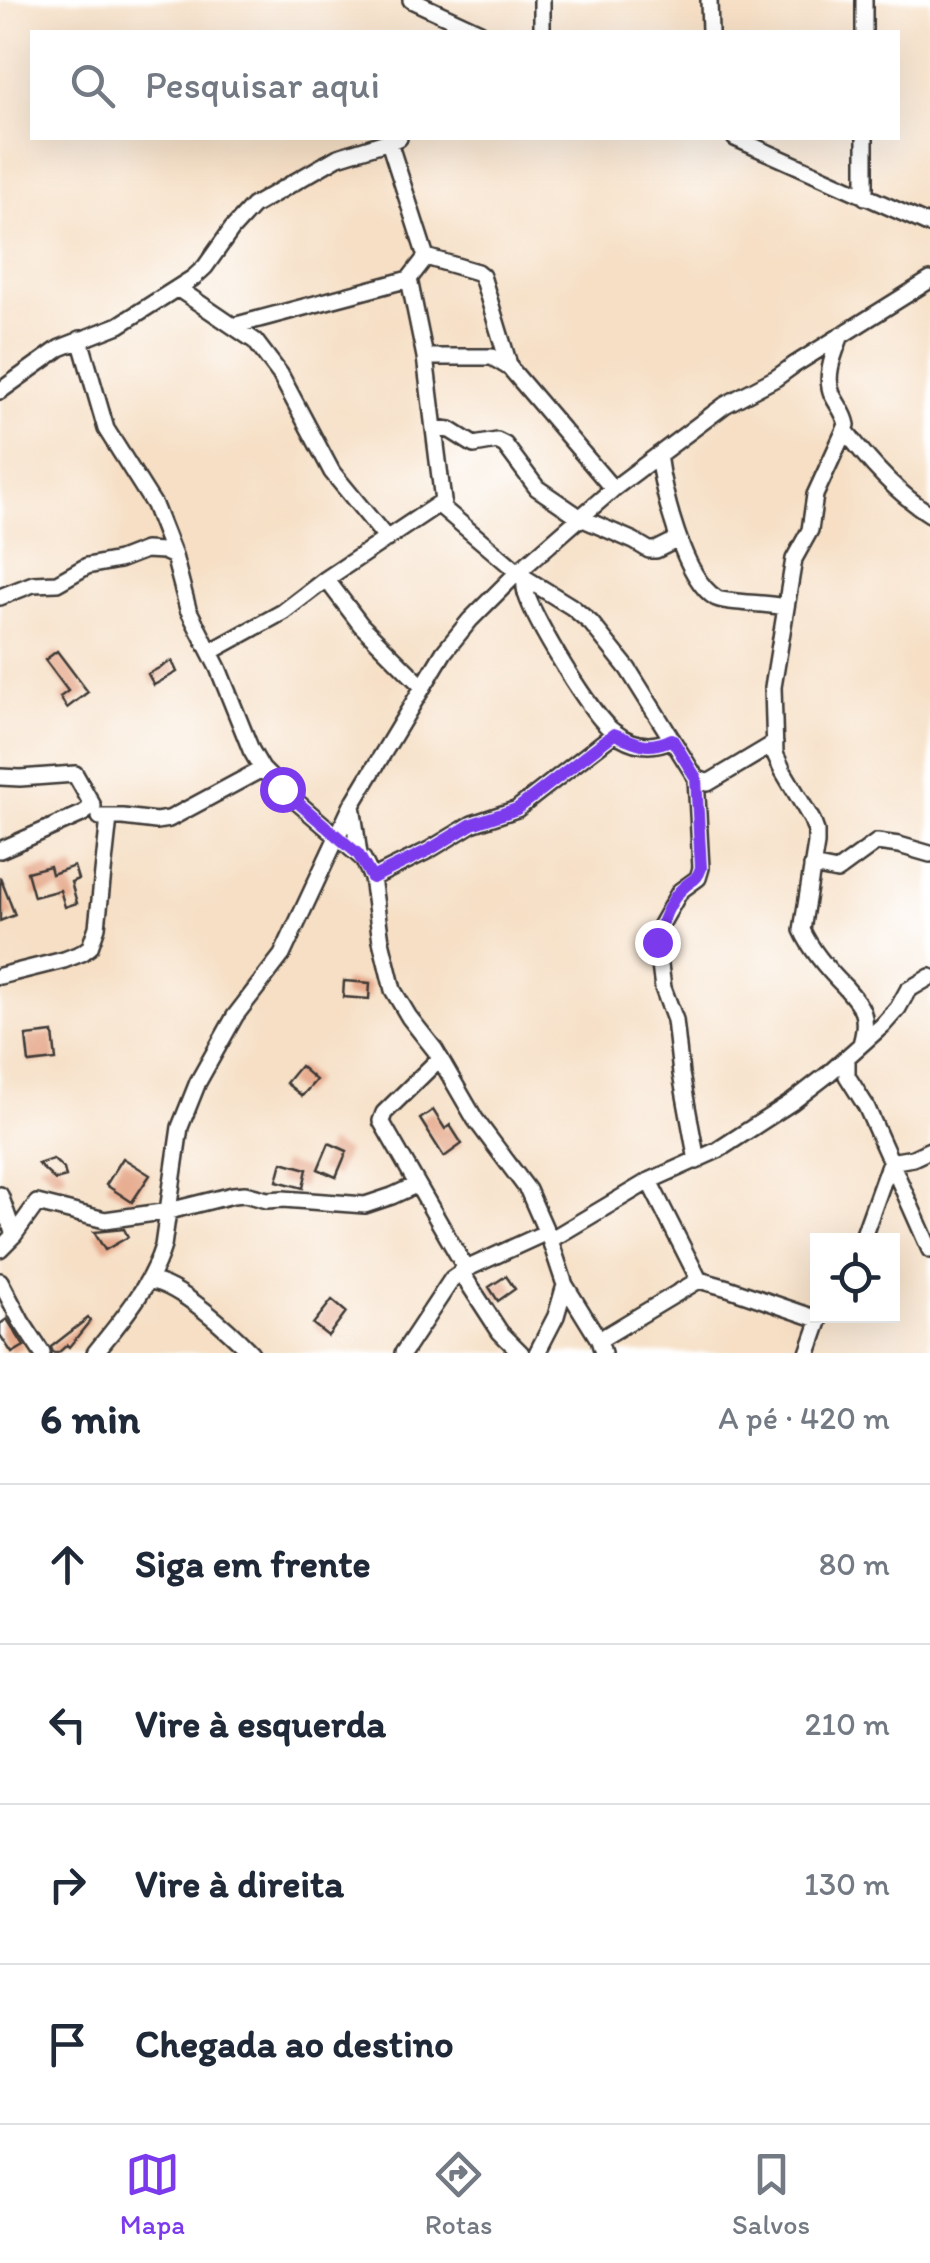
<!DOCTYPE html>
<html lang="pt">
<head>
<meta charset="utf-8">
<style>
  :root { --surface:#fff; --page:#f2f2f3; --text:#1f2937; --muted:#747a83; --line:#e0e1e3; --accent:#7c3aed }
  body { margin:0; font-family:Itim,sans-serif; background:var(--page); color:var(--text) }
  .controls { position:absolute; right:30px; bottom:30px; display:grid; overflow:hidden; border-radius:0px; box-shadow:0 10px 40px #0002 }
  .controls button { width:90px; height:90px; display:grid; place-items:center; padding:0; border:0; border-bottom:2px solid var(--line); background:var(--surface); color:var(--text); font:50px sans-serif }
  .stop { position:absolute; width:30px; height:30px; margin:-22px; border:8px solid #7c3aed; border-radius:50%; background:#fff }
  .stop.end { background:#7c3aed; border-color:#fff; box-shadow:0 2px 10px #0008 }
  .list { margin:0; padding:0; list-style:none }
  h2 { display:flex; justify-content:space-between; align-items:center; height:130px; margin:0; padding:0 40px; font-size:42px }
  h2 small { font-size:32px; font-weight:400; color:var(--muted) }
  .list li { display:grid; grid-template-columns:65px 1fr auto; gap:30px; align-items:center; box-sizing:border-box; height:160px; padding:0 40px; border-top:2px solid var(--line) }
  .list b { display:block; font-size:38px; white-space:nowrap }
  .list em { font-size:32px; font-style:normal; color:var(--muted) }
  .icon { flex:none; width:55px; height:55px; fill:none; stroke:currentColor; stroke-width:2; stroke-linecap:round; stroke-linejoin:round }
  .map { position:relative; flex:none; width:930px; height:1353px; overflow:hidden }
  .search { position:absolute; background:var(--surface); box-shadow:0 10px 40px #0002; left:30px; right:30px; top:30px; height:110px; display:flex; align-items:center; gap:25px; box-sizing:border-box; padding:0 35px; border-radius:0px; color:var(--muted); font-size:38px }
  .sheet { height:770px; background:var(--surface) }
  nav { display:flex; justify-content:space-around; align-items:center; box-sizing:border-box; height:140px; border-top:2px solid var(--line); background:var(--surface); font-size:28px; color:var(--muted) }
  nav a { display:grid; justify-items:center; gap:5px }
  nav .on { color:var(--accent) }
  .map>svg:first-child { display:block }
</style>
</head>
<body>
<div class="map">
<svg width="930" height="1353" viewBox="0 0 930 1353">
  <rect width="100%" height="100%" fill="#fff"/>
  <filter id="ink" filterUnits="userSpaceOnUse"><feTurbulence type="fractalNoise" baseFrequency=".01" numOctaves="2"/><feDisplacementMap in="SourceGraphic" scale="20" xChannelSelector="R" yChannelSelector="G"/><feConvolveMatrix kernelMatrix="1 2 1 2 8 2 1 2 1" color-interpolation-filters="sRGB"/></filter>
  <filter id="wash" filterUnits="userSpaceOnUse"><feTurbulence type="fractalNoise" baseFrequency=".0048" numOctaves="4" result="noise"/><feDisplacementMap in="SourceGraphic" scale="40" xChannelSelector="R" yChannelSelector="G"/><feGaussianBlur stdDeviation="2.25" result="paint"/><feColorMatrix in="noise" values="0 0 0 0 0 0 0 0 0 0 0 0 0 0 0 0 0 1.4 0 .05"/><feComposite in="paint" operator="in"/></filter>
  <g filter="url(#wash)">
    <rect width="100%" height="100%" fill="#f6dfc5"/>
    <g id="blocks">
      <path fill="#e6aa8d" d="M57,651L88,692L67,708L60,697L68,691L45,660Z
        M172,661L177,672L154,685L148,674Z
        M50,866L52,874L74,866L78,879L71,882L77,903L65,907L60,890L34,897L27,872Z
        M0,877L15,915L0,921Z
        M344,981L370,983L369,999L343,997Z
        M53,1033L56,1060L29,1063L26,1036Z
        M300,1066L316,1080L302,1096L286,1083Z
        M433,1110L445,1129L450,1125L462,1144L444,1157L420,1119Z
        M329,1143L347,1151L336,1177L318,1169Z
        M123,1158L150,1175L132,1202L106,1185Z
        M53,1159L64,1169L66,1177L55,1180L38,1164Z
        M282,1162L307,1169L303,1188L277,1181Z
        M124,1229L128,1237L105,1250L94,1232Z
        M506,1276L515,1289L498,1301L489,1287Z
        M332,1300L346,1312L328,1336L313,1324Z
        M88,1318L90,1321L69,1347L67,1345L58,1353H53L51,1347Z
        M7,1319L24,1346L12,1353L0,1335V1324Z"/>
    </g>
  </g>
  <g filter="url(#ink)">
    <use href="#blocks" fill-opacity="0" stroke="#3d3935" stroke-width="2.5"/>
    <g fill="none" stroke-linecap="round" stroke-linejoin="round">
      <g stroke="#3d3935" stroke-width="20">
        <path id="minor" d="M411,0L480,32
          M542,0V32
          M709,0L710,32
          M864,0V32
          M735,138L930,225
          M865,138V197
          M389,142L426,257
          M426,257L477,272L482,276L510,368
          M177,288L255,341L280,374L332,472L387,539
          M233,326L409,279L426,257
          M841,335C835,352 824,375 832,394C837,405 845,413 847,425L815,495L810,530L794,559L773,687L775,754L783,771L812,820L816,831V844L802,930C811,950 829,971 845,987C863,1007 869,1016 861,1044
          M80,339L106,429L154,505L174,556L188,609L218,668L251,750L262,769L282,789L363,859L372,878L381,941L393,990L409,1017L435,1050L475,1119L528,1190L550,1240L565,1285L599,1340L603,1353
          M425,357H492L510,368L613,489
          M0,391L60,348L119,325L193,278L205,267L232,229L253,206L338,157L399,138
          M434,428L450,430L474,445L497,441L505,445L537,488L581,518L634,541L649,550H656L678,539
          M845,430C869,462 896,493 930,514
          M658,455C663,491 683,578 716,598C721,602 773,604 786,607
          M439,505L525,578L572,607L591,623L628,669L696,778L701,868L698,878L680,891L659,928L657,942L663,988L675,1020L681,1074L697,1161
          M525,578C525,586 524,585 526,593C534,620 592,717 614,732C632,746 652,749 672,739
          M326,579L361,625L422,686
          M0,597L33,584L57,583L87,566L119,560L145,550L163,551L174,556
          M210,652L283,612L326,579L443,501L425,357L409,279
          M0,777L20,778L75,774L93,806L82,814L0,850
          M696,778L708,783L775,743
          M352,805L359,854
          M100,817H123L156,821L169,819L262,769
          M812,866L837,871L877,842L899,845L930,854
          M372,878L429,850L472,824L517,809L615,733
          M0,976L64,960L82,953L90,947L97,927L109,818
          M847,1057V1076L866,1106L930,1250
          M440,1058L384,1113L381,1121L466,1269
          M890,1162L913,1158L930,1150
          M649,1181L699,1280
          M0,1195L14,1235
          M550,1240L649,1181L718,1150L792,1102L827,1075L883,1025L898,1008L908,990L930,977
          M862,1240L890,1162
          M0,1249L14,1235L37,1203L105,1220L169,1211L233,1195L245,1194L267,1200L283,1199L365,1205L392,1196L416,1185
          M461,1272L500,1332L521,1353
          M0,1281L21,1321L42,1353
          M150,1281C179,1284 230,1331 251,1353
          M599,1340L699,1280L728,1288L818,1319
          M95,1353C122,1319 150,1288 163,1246L180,1127L198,1082L235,1016L282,955L352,805L444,652L470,620L518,572L613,489L725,405L776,378L794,365L930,280
          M403,1353L452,1279L466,1269L547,1232
          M537,1353L556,1316L565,1285
          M808,1353L821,1316"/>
      </g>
      <use href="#minor" stroke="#fff" stroke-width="15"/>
    </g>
  </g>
  <g fill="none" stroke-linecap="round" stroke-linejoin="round" filter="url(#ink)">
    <path stroke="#7c3aed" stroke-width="12" d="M282,789L358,854L372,878L429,850L472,824L517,809L614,734C638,743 647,751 672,739L696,778L701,868C697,880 693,879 684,887C670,899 660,925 657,942"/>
  </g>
</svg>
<div class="controls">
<button><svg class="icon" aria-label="locate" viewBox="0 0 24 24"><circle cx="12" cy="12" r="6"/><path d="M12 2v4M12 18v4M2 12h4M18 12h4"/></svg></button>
</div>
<div class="stop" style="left:282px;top:789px"></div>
<div class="stop end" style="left:657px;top:942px"></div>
<div class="search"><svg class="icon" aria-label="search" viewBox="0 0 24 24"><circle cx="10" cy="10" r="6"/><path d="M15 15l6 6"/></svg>Pesquisar aqui</div>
</div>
<section class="sheet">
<h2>6 min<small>A pé · 420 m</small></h2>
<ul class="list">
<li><svg class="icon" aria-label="ahead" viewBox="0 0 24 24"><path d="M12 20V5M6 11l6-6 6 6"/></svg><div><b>Siga em frente</b></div><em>80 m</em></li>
<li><svg class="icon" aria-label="left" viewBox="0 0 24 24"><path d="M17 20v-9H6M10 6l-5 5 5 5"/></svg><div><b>Vire à esquerda</b></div><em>210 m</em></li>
<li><svg class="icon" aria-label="right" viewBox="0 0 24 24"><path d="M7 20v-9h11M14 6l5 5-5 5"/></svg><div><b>Vire à direita</b></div><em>130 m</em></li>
<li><svg class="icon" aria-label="arrive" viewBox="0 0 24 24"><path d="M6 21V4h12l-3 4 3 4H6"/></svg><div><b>Chegada ao destino</b></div></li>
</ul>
</section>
<nav>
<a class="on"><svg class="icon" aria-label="map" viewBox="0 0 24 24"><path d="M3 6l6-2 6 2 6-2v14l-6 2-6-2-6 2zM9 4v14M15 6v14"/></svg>Mapa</a>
<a><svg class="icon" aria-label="directions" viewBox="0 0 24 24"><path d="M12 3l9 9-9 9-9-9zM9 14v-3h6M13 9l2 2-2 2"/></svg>Rotas</a>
<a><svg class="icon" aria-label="saved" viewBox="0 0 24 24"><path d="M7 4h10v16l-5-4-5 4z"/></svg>Salvos</a>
</nav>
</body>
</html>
